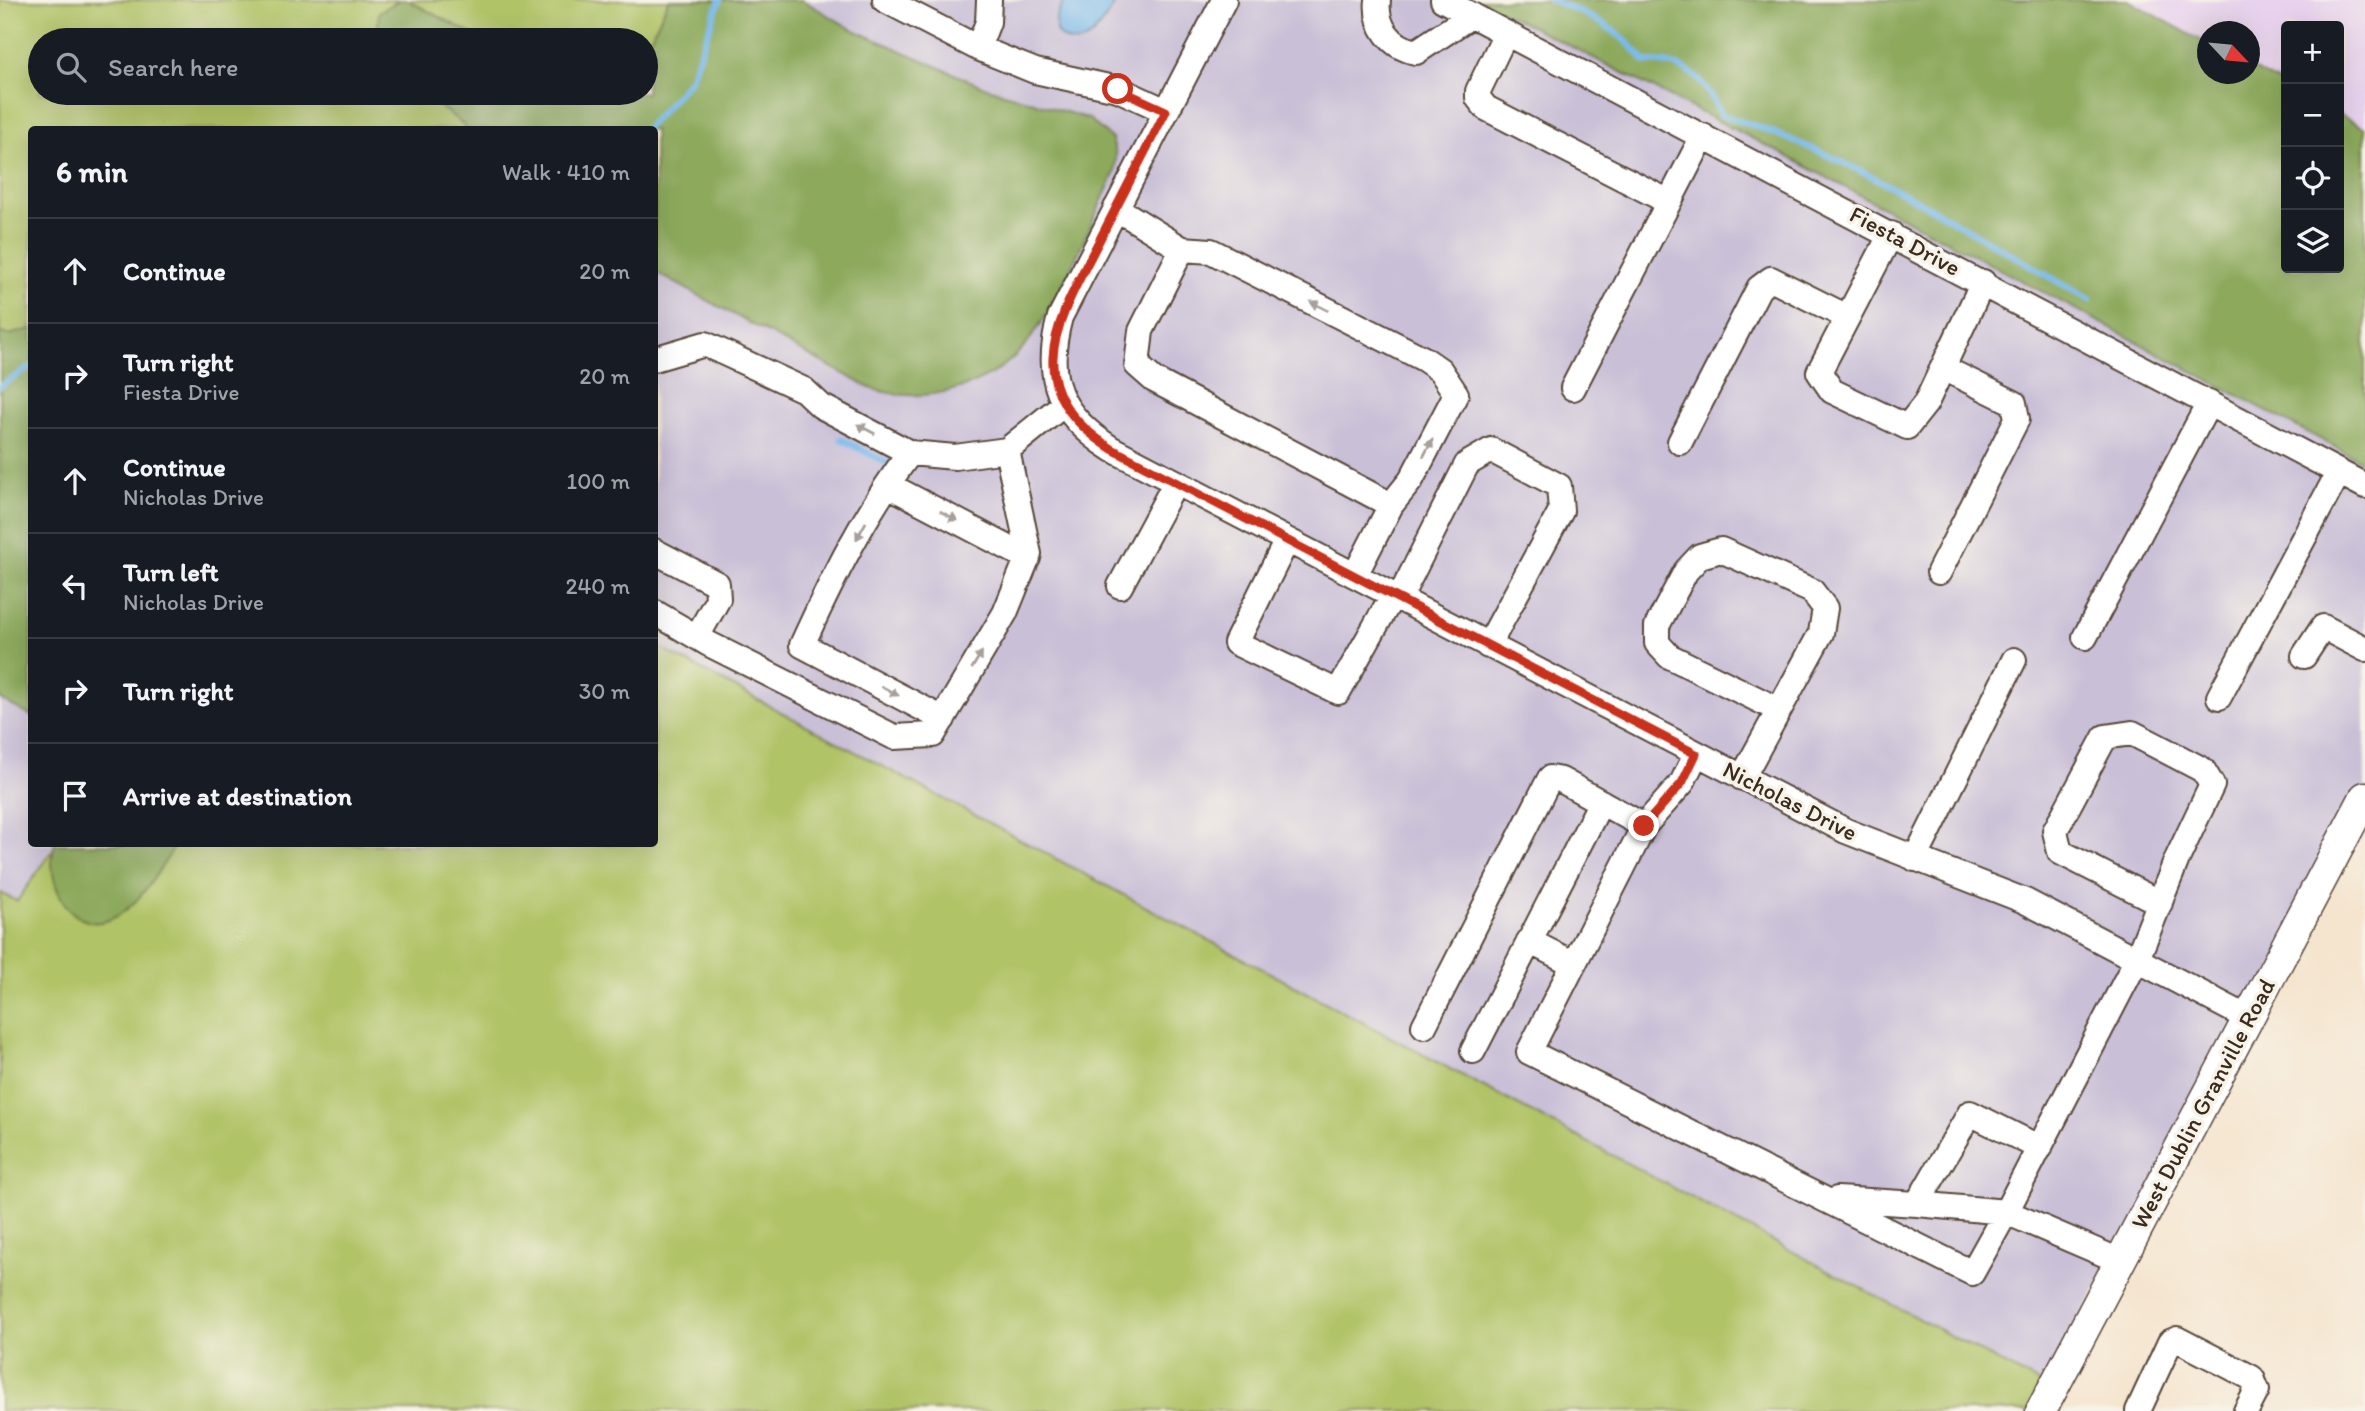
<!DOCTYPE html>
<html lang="en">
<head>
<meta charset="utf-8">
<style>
  :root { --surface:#171b24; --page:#20242c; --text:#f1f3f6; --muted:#9ea1a6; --line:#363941 }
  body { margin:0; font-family:Itim,sans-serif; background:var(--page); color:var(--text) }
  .controls { position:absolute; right:21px; top:21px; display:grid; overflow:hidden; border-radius:7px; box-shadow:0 7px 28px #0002 }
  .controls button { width:63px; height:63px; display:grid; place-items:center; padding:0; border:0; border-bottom:2px solid var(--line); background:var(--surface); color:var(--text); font:35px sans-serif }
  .compass { position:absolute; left:2197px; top:21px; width:63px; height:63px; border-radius:50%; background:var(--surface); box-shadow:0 7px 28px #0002; rotate:116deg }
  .stop { position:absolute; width:21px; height:21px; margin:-16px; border:5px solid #c8321e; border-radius:50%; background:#fff }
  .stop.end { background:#c8321e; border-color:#fff; box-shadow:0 2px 7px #0008 }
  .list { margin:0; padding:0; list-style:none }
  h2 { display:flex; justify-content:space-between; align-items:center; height:91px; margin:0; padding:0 28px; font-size:30px }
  h2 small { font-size:23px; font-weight:400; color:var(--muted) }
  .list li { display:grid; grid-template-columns:46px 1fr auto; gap:21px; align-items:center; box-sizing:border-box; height:105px; padding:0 28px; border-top:2px solid var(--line) }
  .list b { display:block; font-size:26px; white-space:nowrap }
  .list p { margin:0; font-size:23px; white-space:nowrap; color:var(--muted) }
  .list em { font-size:23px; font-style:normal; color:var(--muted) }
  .icon { flex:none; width:38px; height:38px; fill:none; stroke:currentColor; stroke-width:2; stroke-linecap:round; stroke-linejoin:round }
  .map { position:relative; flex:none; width:2365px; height:1411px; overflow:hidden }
  .search { position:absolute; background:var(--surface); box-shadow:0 7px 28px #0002; left:28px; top:28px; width:630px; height:77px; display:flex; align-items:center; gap:18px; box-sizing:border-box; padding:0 24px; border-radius:38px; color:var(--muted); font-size:26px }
  .panel { position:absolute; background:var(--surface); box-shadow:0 7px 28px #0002; left:28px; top:126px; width:630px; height:721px; border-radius:7px }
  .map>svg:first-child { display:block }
</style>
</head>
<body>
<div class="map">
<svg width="2365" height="1411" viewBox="0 0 2365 1411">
  <rect width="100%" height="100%" fill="#f7f3e8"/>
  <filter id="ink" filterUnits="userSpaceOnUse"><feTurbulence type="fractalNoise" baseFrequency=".0143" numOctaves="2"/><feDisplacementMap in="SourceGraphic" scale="14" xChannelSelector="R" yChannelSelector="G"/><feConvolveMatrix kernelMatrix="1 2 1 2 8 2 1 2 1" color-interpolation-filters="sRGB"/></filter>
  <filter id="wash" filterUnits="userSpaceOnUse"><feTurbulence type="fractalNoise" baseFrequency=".00686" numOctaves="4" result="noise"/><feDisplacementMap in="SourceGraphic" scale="28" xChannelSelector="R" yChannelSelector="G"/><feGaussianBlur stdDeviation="1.57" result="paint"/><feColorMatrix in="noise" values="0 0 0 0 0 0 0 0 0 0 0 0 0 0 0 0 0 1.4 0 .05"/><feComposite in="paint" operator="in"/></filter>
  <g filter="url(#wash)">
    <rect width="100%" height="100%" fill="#f5e5cf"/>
    <path fill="#e8d2ee" d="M2128,0H2365V128L2339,114V26H2286V87L2250,67V32H2208L2207,44Z"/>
    <path fill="#c9bfd7" d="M802,0H1479L1779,152L2365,463V802L2043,1385L655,645L654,272L870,388L940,393L988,375L1026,344L1062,281L1115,172L1116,154L1112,139L1089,119L985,87L851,29Z
      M0,699L31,716L32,844H55L17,902L0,893Z"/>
    <path fill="#b0c366" stroke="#767642" stroke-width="2" d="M0,0H400L379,12L377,40H40V93H422L466,126L465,129L32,130L31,329L9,335L0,333Z
      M407,0H669L646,47V40H483Z
      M655,645L2043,1385L2030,1411H0V893L17,901L53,850C51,877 57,896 77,916L137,897L176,844H654Z"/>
    <path fill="#8ca95b" stroke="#646a3c" stroke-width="2" d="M400,0H407L483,40H377L379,12Z
      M669,0H802L852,29L984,87L1089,119L1112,139L1116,154L1115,172C1091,222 1060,303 1026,344C989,389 923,406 870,388L655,272L654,130L465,129V126L422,93H646V47Z
      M1479,0H2128L2207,44L2208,74H2250V67L2286,87V268H2339V114L2365,128V463L1779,152Z
      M31,329H32L31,716L0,699V333L9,335Z
      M55,844H176C160,869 138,909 109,920C68,935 43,875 55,844Z"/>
    <path fill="#77b9ec" stroke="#597285" stroke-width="2" d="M1064,0H1118C1102,20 1086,62 1056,32V18Z"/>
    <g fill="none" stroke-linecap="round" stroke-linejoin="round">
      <path stroke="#77b9ec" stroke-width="6" d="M1550,0C1589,14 1620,29 1645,62C1689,61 1703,78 1721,115C1853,154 1970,232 2090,300
        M645,130L690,80L720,0
        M0,386L32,366
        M841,439L889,464"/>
    </g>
  </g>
  <g filter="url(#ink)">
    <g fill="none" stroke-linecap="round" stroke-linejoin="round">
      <g stroke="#574639" stroke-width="28">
        <path id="minor" d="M885,0L978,48L1035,71L1118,89L1166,111
          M1224,0L1060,317C1043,379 1059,415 1112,449L1846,831L2025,901L2248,1018
          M1378,0C1375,26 1391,47 1416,52L1472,15
          M1443,0L2365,486
          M1506,33L1478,91V98L1486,108L1669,202
          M978,48L988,22L989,0
          M1116,208L1182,249L1141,331L1137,365L1154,380L1391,505L1355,575
          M1891,234L1819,372L1832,391L1907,427L1926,403L1983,282
          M1182,249L1211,251L1424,359L1440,370L1456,394L1411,480L1391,505
          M654,359L705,344L804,390L821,406L910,453L955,457L1007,450L1064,404
          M1573,388L1703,136
          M1680,442L1759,288L1771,279L1847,317
          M910,453C866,511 832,579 802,645L943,719
          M888,485L1028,558
          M1287,540L1236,643L1338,692L1393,595
          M654,551L717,584L718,599L697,637
          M1939,572L2017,419L2014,403L1943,368
          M1120,586L1176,482
          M1399,599L1467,464L1491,450L1559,486L1561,511L1488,646
          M654,612L707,643L894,737L933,735L1005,613L1029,554L1007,450
          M2085,637L2209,403
          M2304,656L2323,627L2365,649
          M2219,697L2339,472
          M1696,754L1682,783L1644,826L1529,1052L1972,1273L2006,1212L1917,1204L1970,1113L2040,1148
          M1742,778L1821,633L1825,608L1812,591L1721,550L1700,556L1686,571L1657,626V643L1669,656L1779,710
          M1915,859L2014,660
          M1529,941L1574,964
          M1424,1026L1550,778L1561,780L1644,826
          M1473,1051L1601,802
          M1837,1199L1917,1204
          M2120,1261L2006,1212L2137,959L2177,859L2212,785L2203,770L2132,733L2105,737L2055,831L2060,852L2160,903
          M2138,1411L2170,1342L2177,1339L2252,1378L2257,1390L2246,1411"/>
      </g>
      <g stroke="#574639" stroke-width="33">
        <path id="major" d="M2041,1411L2365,797"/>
      </g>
      <use href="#minor" stroke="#fff" stroke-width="24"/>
      <use href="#major" stroke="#fff" stroke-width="30"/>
    </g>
    <defs><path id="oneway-solid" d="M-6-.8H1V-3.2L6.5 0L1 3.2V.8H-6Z" transform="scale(1.75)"/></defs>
    <g fill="#a79f9a">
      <use href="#oneway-solid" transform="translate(1319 306) rotate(-153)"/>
      <use href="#oneway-solid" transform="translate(866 429) rotate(-152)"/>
      <use href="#oneway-solid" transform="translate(1428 448) rotate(-62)"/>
      <use href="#oneway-solid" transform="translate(949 516) rotate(28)"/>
      <use href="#oneway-solid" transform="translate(861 531) rotate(119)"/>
      <use href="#oneway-solid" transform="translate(977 660) rotate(-59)"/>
      <use href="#oneway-solid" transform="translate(890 691) rotate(28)"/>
    </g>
  </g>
  <g fill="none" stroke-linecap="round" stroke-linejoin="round" filter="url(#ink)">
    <path stroke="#c8321e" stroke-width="9" d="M1118,89L1166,111C1144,154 1122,196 1100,239C1058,321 1014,386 1112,449L1696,754L1682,783L1644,826"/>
  </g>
  <g text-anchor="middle" stroke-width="7" stroke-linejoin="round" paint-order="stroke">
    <g font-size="24" fill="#3b2a1e" stroke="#f7f3e8">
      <text transform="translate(1905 241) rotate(28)" y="8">Fiesta Drive</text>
      <text transform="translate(1790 801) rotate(27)" y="8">Nicholas Drive</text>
      <text transform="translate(2203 1104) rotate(-62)" y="8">West Dublin Granville Road</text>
    </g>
  </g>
</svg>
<div class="controls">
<button>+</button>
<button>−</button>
<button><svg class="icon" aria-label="locate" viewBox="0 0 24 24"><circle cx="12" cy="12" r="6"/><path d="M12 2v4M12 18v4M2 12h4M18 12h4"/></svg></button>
<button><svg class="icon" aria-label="layers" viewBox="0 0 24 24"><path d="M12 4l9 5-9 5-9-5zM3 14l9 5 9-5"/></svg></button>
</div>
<svg class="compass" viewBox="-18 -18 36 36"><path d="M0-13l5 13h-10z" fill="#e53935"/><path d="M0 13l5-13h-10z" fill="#9ea1a6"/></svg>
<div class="stop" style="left:1118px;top:89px"></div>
<div class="stop end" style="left:1644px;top:826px"></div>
<div class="search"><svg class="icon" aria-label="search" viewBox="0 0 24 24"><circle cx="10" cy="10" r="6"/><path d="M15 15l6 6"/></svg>Search here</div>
<section class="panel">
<h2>6 min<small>Walk · 410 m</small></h2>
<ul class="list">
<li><svg class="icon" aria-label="ahead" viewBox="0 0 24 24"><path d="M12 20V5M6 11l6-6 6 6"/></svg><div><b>Continue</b></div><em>20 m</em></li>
<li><svg class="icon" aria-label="right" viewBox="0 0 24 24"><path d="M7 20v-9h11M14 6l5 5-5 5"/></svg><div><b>Turn right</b><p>Fiesta Drive</p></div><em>20 m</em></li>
<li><svg class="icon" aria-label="ahead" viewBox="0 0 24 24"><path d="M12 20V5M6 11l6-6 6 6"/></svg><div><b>Continue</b><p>Nicholas Drive</p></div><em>100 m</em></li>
<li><svg class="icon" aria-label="left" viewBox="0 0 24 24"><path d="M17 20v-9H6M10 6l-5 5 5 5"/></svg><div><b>Turn left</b><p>Nicholas Drive</p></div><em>240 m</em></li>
<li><svg class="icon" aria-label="right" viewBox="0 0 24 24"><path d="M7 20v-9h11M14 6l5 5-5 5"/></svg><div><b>Turn right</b></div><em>30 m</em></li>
<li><svg class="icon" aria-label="arrive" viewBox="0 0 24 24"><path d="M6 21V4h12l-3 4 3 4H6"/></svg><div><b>Arrive at destination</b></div></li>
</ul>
</section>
</div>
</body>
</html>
